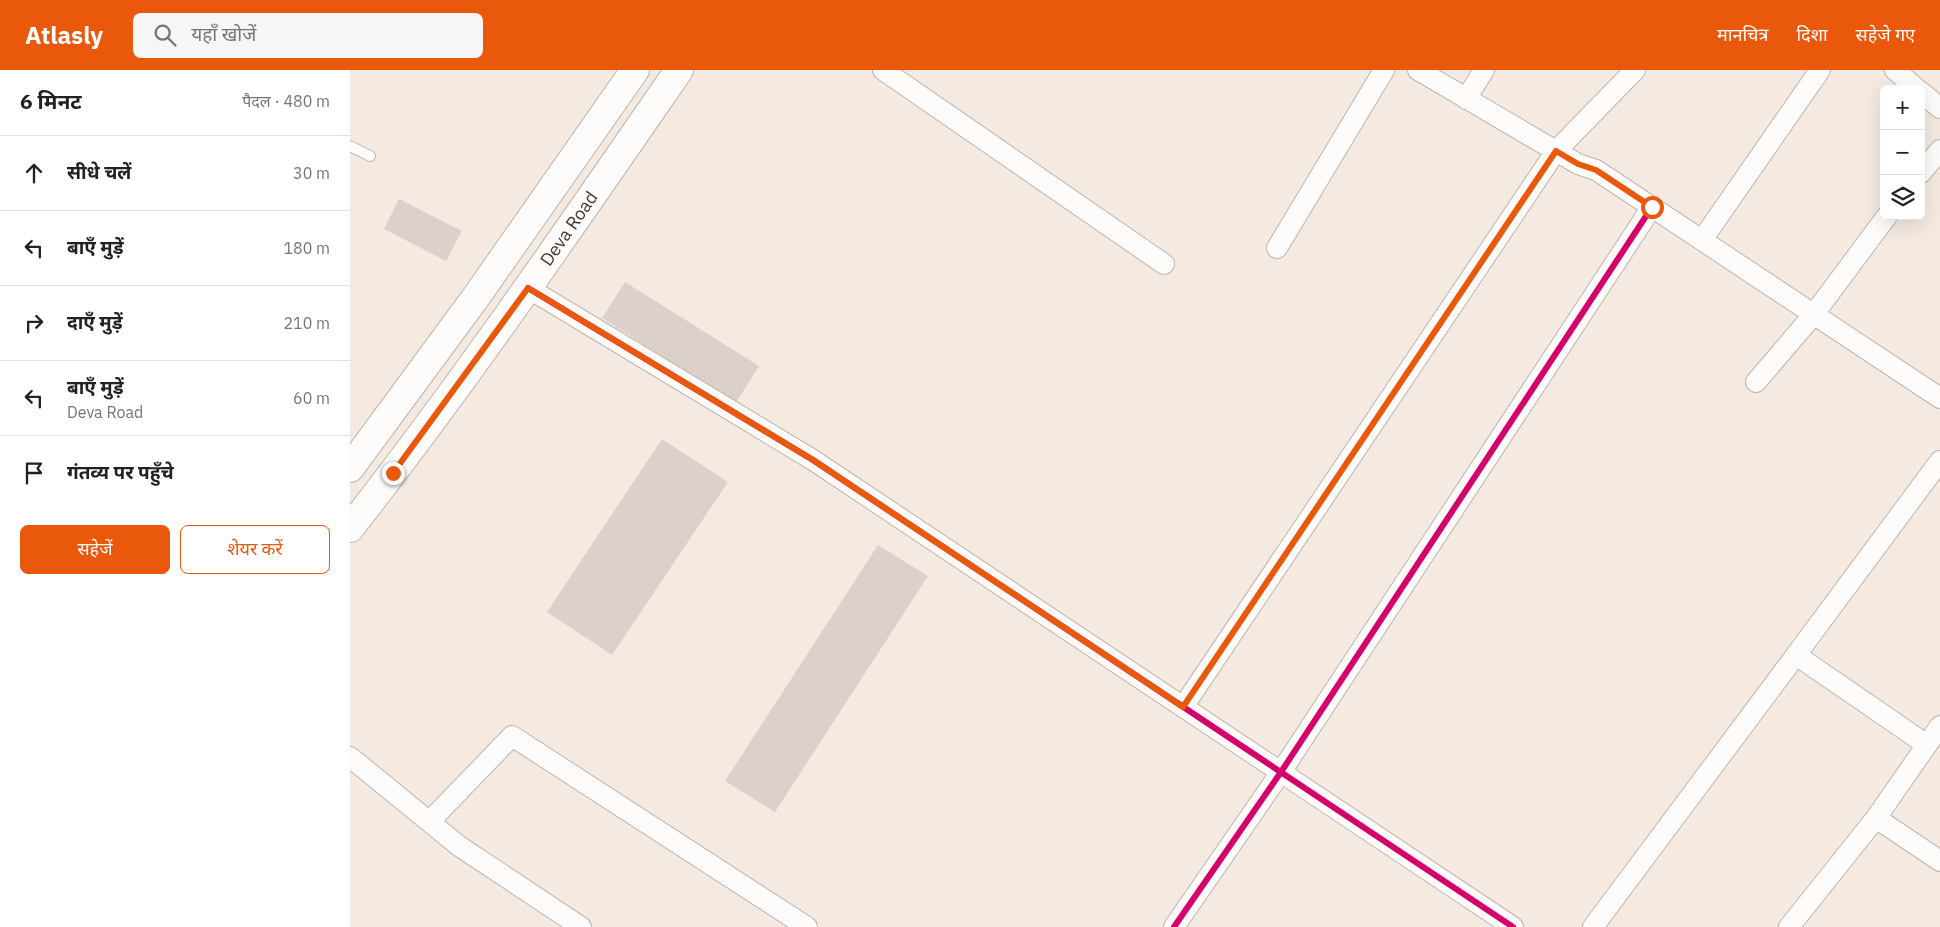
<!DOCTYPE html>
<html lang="hi">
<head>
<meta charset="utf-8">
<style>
  :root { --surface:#fff; --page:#f6f6f6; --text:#222; --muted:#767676; --line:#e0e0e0; --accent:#ea580c }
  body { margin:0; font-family:"IBM Plex Sans","Noto Sans Devanagari",sans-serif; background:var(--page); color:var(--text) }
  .controls { position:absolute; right:15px; top:15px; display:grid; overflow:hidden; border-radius:8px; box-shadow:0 5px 20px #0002 }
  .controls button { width:45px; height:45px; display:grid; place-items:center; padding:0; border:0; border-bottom:1px solid var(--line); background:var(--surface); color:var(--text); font:25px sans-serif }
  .stop { position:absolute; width:15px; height:15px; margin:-11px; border:4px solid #ea580c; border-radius:50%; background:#fff }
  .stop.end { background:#ea580c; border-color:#fff; box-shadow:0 1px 5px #0008 }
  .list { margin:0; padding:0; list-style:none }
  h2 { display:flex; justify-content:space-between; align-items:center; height:65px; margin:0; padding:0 20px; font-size:21px }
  h2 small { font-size:16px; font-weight:400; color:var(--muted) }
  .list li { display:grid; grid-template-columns:32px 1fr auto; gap:15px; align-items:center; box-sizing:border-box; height:75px; padding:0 20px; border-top:1px solid var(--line) }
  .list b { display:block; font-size:19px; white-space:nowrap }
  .list p { margin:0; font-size:16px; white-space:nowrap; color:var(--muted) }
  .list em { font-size:16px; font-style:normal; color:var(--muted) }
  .actions { display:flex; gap:10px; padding:15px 20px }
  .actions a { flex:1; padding:11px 0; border:1px solid var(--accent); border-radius:8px; text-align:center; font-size:18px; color:var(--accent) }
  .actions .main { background:var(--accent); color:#fff }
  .icon { flex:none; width:28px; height:28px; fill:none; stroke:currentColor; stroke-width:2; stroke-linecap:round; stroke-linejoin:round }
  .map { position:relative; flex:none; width:1590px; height:857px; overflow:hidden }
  header { display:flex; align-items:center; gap:30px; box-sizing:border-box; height:70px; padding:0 25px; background:var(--accent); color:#fff }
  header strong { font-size:24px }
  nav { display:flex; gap:28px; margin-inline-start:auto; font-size:18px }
  .search { width:350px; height:45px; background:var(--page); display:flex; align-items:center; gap:12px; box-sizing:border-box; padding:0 18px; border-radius:8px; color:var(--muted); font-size:19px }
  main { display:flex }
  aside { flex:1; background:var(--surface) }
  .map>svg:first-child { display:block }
</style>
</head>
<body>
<header>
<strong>Atlasly</strong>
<div class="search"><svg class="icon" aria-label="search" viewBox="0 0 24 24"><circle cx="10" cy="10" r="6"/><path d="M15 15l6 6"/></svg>यहाँ खोजें</div>
<nav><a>मानचित्र</a><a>दिशा</a><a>सहेजे गए</a></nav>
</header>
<main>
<aside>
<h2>6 मिनट<small>पैदल · 480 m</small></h2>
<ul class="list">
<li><svg class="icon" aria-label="ahead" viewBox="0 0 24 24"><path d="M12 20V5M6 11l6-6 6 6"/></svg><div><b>सीधे चलें</b></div><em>30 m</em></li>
<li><svg class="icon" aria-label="left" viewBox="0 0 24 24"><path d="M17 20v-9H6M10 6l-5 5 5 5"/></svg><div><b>बाएँ मुड़ें</b></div><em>180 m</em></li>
<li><svg class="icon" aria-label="right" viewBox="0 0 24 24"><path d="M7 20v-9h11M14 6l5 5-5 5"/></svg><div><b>दाएँ मुड़ें</b></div><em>210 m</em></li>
<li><svg class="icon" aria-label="left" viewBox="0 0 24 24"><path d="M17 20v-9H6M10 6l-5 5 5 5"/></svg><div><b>बाएँ मुड़ें</b><p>Deva Road</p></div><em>60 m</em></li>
<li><svg class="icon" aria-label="arrive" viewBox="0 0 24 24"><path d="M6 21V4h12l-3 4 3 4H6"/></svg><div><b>गंतव्य पर पहुँचे</b></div></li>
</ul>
<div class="actions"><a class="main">सहेजें</a><a>शेयर करें</a></div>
</aside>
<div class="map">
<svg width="1590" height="857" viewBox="0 0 1590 857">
  <rect width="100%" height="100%" fill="#f4eae2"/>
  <path fill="#dbd1ca" d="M49,129L112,161L96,191L34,159Z
    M275,212L409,296L386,333L252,248Z
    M312,369L378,412L262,585L197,542Z
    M528,475L578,506L425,742L375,711Z"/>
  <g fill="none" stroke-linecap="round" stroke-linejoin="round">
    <g stroke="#beb5ae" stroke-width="12">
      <path id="service" d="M0,76L20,86"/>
    </g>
    <g stroke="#beb5ae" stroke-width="22">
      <path id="minor" d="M533,0L814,194
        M1068,0L1228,94L1246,100L1590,328
        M1545,0L1567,19
        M1571,22L1590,38
        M1116,29L1134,0
        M1571,103L1590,80
        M1352,170L1470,0
        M927,178L1034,0
        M178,218L463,390L1163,857
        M1406,312L1464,244L1537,146
        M833,637L1206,81L1285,0
        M1577,675L1446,585L1590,391
        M0,687L109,776L231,857
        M1526,748L1590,791
        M80,751L162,666L457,857
        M824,857L931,702L1302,137
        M1243,857L1446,585
        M1439,857L1526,748L1590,656"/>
    </g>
    <g stroke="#beb5ae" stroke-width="30">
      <g id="secondary">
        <path d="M0,398L126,227L285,0"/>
        <path id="s1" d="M0,458C116,310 222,155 329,0"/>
      </g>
    </g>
    <use href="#service" stroke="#fdfcfb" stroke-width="10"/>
    <use href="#minor" stroke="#fdfcfb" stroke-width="20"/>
    <use href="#secondary" stroke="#fdfcfb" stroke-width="28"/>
    <g stroke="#fef9f5" stroke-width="9">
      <path id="cycleway" d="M178,218L463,390L1163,857
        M824,857L931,702L1302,137"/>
    </g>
    <use href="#cycleway" stroke="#d6006c" stroke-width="6"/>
  </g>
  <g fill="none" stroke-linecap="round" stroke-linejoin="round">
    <path stroke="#ea580c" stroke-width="6" d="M43,403L178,218L463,390L833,637L1206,81L1228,94L1246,100L1302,137"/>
  </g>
  <g text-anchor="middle" stroke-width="5" stroke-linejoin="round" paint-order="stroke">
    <g font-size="18" fill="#443a33" stroke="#fef9f5">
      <text dy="6" stroke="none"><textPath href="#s1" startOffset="371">Deva Road</textPath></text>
    </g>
  </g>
</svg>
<div class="controls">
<button>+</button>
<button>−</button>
<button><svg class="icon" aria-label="layers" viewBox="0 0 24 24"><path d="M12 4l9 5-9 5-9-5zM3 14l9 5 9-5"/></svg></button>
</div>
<div class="stop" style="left:1302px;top:137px"></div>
<div class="stop end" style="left:43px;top:403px"></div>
</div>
</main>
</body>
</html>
